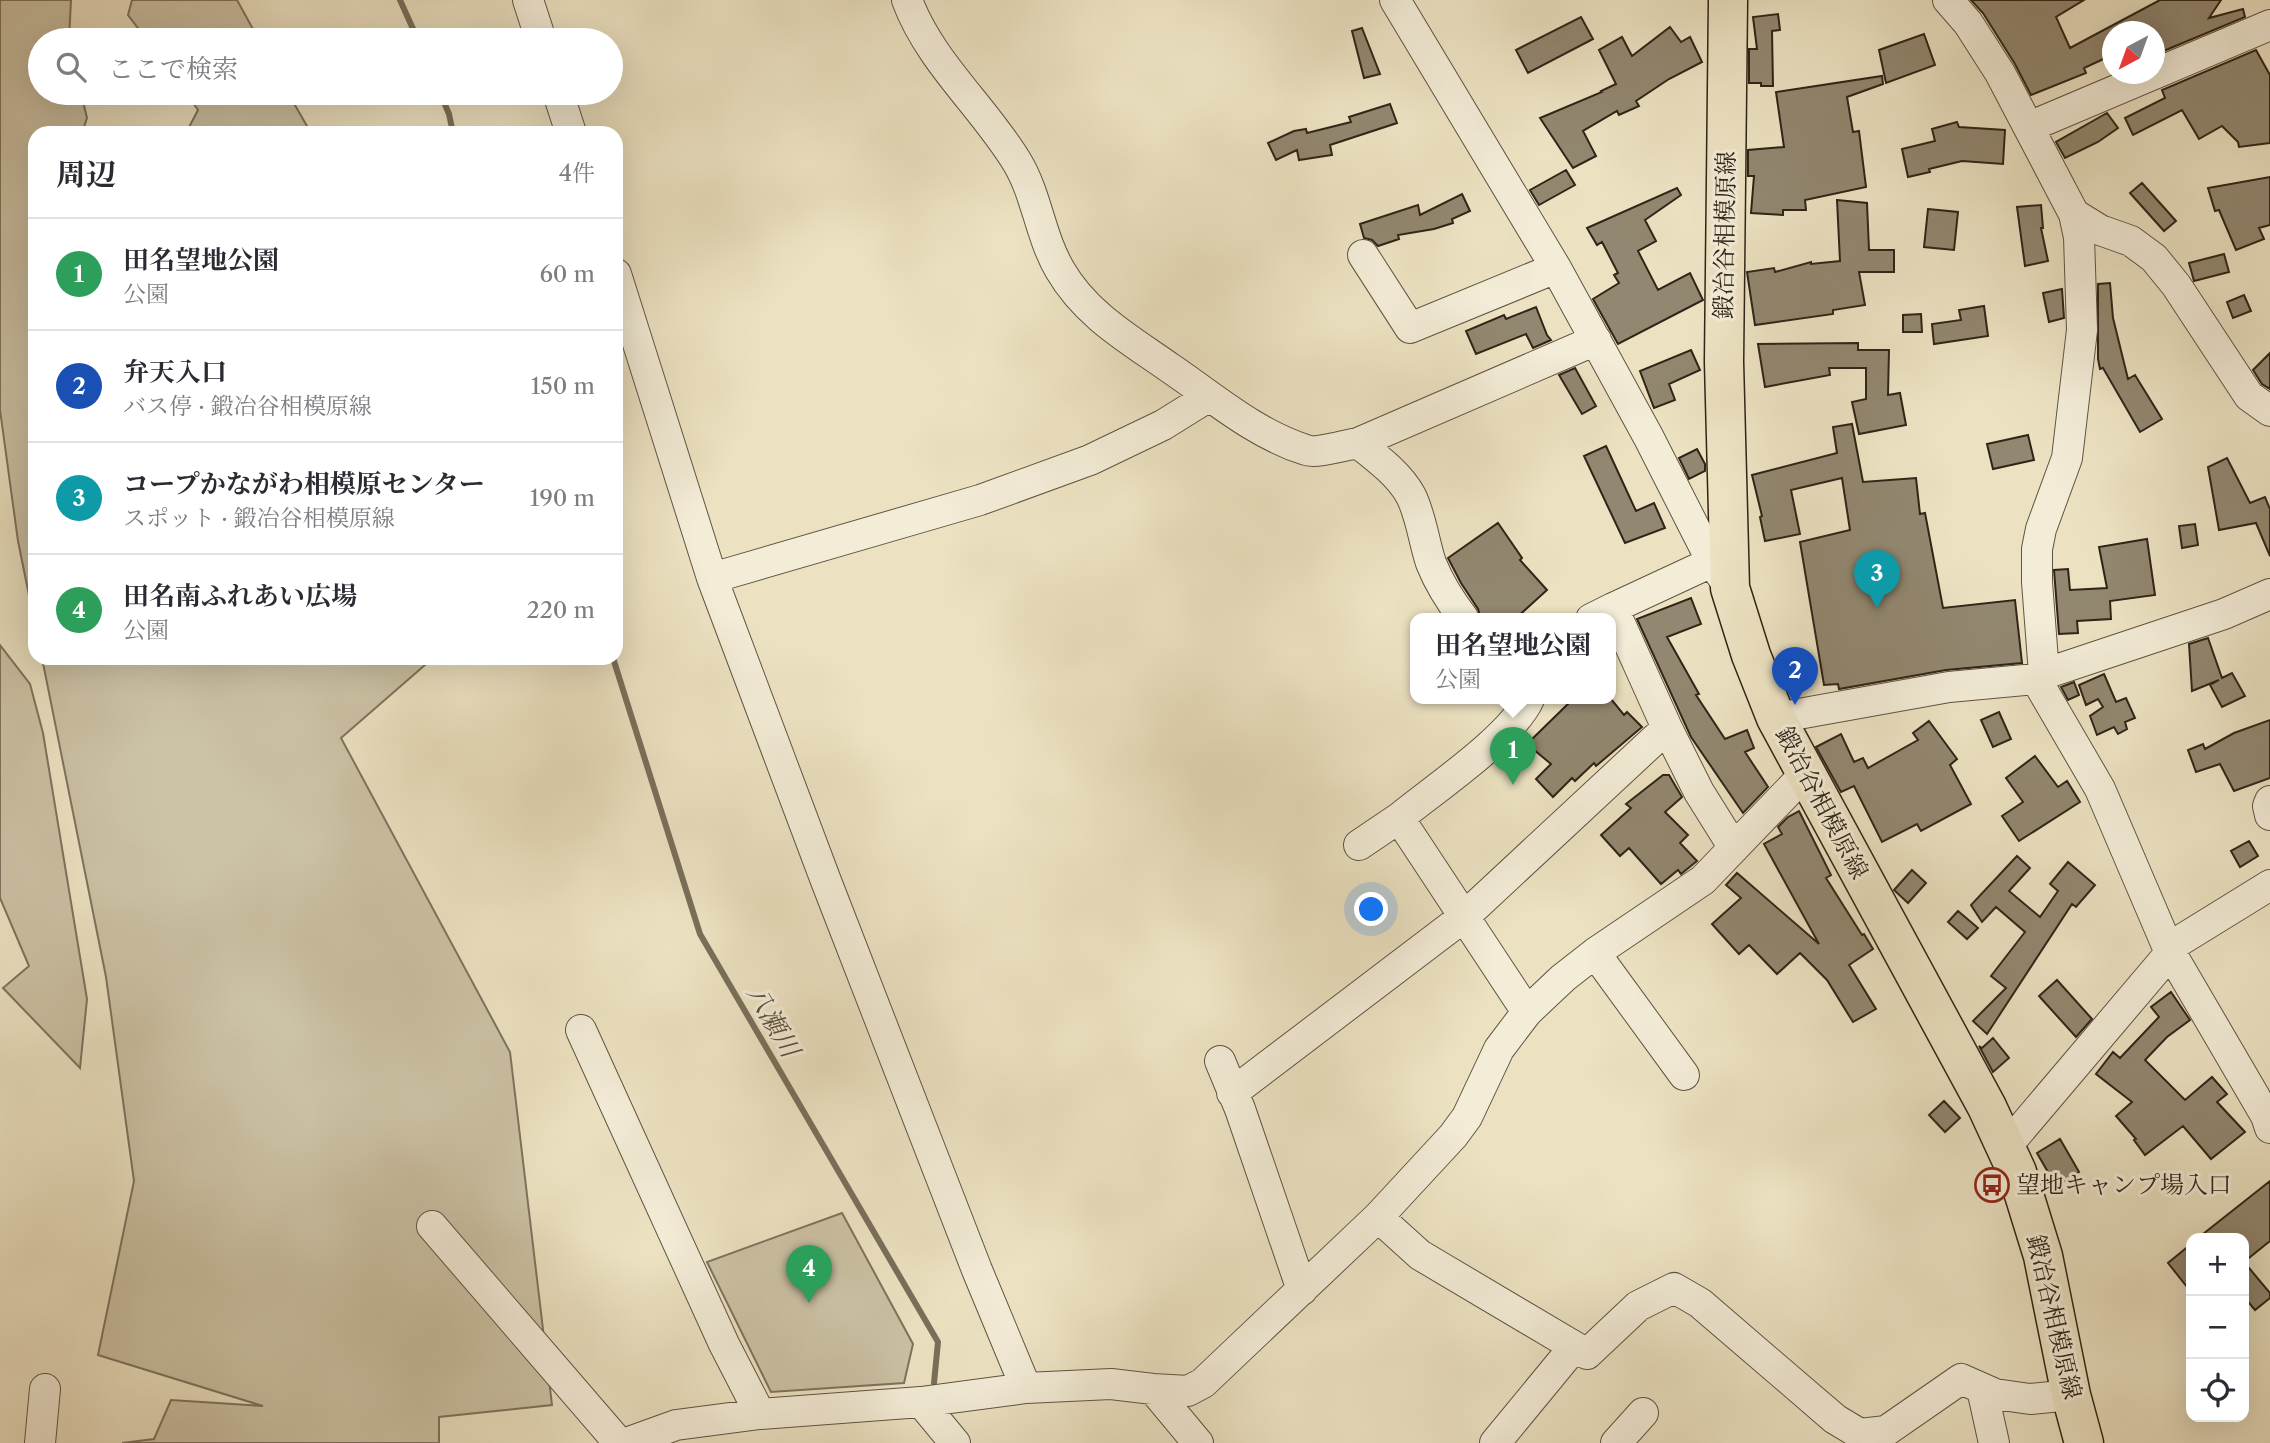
<!DOCTYPE html>
<html lang="ja">
<head>
<meta charset="utf-8">
<style>
  :root { --surface:#fff; --page:#f2f2f3; --text:#2b2b33; --muted:#7c7c81; --line:#e1e1e2; --accent:#8f2418 }
  body { margin:0; font-family:"Libre Caslon Text","Noto Serif JP",serif; background:var(--page); color:var(--text) }
  .controls { position:absolute; right:21px; bottom:21px; display:grid; overflow:hidden; border-radius:14px; box-shadow:0 7px 28px #0002 }
  .controls button { width:63px; height:63px; display:grid; place-items:center; padding:0; border:0; border-bottom:2px solid var(--line); background:var(--surface); color:var(--text); font:35px sans-serif }
  .compass { position:absolute; left:2102px; top:21px; width:63px; height:63px; border-radius:50%; background:var(--surface); box-shadow:0 7px 28px #0002; rotate:221deg }
  .you { position:absolute; left:1372px; top:910px; width:24px; height:24px; margin:-18px; border:5px solid #fff; border-radius:50%; background:#1a73e8; box-shadow:0 0 0 10px #1a73e833 }
  .badge { display:grid; place-items:center; width:46px; height:46px; border-radius:50%; background:var(--accent); color:#fff; font-size:23px; font-weight:700 }
  .pin { position:absolute; translate:-50% -58px; filter:drop-shadow(0 2px 4px #0008) }
  .pin::after { content:''; position:absolute; top:37px; width:24px; height:21px; background:inherit; clip-path:polygon(0 0,100% 0,50% 100%) }
  .popup { position:absolute; left:1410px; top:613px; width:206px; height:91px; box-sizing:border-box; display:grid; place-content:center; border-radius:14px; background:var(--surface); filter:drop-shadow(0 2px 5px #0005); font-size:23px; white-space:nowrap; color:var(--muted) }
  .popup b { font-size:26px; color:var(--text) }
  .popup::after { content:''; position:absolute; left:50%; top:100%; margin-left:-14px; border:14px solid transparent; border-top-color:var(--surface) }
  .list { margin:0; padding:0; list-style:none }
  h2 { display:flex; justify-content:space-between; align-items:center; height:91px; margin:0; padding:0 28px; font-size:30px }
  h2 small { font-size:23px; font-weight:400; color:var(--muted) }
  .list li { display:grid; grid-template-columns:46px 1fr auto; gap:21px; align-items:center; box-sizing:border-box; height:112px; padding:0 28px; border-top:2px solid var(--line) }
  .list b { display:block; font-size:26px; white-space:nowrap }
  .list p { margin:0; font-size:23px; white-space:nowrap; color:var(--muted) }
  .list em { font-size:23px; font-style:normal; color:var(--muted) }
  .icon { flex:none; width:38px; height:38px; fill:none; stroke:currentColor; stroke-width:2; stroke-linecap:round; stroke-linejoin:round }
  .map { position:relative; flex:none; width:2270px; height:1443px; overflow:hidden }
  .search { position:absolute; background:var(--surface); box-shadow:0 7px 28px #0002; left:28px; top:28px; width:595px; height:77px; display:flex; align-items:center; gap:18px; box-sizing:border-box; padding:0 24px; border-radius:38px; color:var(--muted); font-size:26px }
  .panel { position:absolute; background:var(--surface); box-shadow:0 7px 28px #0002; left:28px; top:126px; width:595px; height:539px; border-radius:21px }
  .map>svg:first-child { display:block }
</style>
</head>
<body>
<div class="map">
<svg width="2270" height="1443" viewBox="0 0 2270 1443">
  <rect width="100%" height="100%" fill="#ece2c2"/>
  <filter id="stains"><feTurbulence type="fractalNoise" baseFrequency=".00286" numOctaves="4"/><feColorMatrix values="0 0 0 0 .2 0 0 0 0 .09 0 0 0 0 .02 0 0 0 .5 -.17"/></filter>
  <radialGradient id="worn" r=".72"><stop offset=".6" stop-color="#630" stop-opacity="0"/><stop offset="1" stop-color="#630" stop-opacity=".3"/></radialGradient>
  <path fill="#ccc2a5" stroke="#7e735e" stroke-width="2" d="M0,0H71L69,40H40V93H81L87,118L82,133H35V215L32,219H35V625L18,541L0,410Z
    M132,0H237L259,40H147L128,15Z
    M186,93H288L311,133H186L198,110Z
    M0,645L30,684L43,733L87,999L80,1068L3,988L29,966L0,898Z
    M42,658H433L341,738L510,1052L552,1405L439,1417V1443H122L154,1439L171,1400L263,1406L98,1355L134,1181L106,977Z
    M842,1213L913,1344L904,1383L771,1392L707,1262Z"/>
  <g fill="none" stroke-linecap="round" stroke-linejoin="round">
    <path stroke="#7a6f5b" stroke-width="6" d="M400,0L418,40
      M440,93L449,114L453,133
      M613,658L700,934L938,1342L934,1383"/>
  </g>
  <path fill="#928770" stroke="#302417" stroke-width="2" d="M1971,0H2084L2056,17L2070,48L2160,0H2221L2209,18L2243,9L2245,17L2154,55V32H2112V55L2084,68L2086,73L2031,95L2015,64L1983,13Z
    M1778,14L1780,30L1772,31L1773,86H1761V83H1749V49H1757L1753,17Z
    M1581,17L1593,39L1528,73L1516,50Z
    M1670,27L1681,42L1690,37L1702,62L1669,79L1636,101L1639,106L1619,115L1617,111L1583,131L1596,156L1573,168L1540,118L1602,92L1601,91L1616,84L1599,50L1622,37L1632,56Z
    M1362,28L1380,74L1364,78L1352,31Z
    M1924,34L1935,65L1886,83L1879,50Z
    M2256,50L2270,75V143L2239,147L2238,142L2222,126L2199,139L2182,110L2133,135L2125,118L2165,98L2162,90Z
    M1882,76L1883,84L1847,97L1853,132L1859,131L1866,187L1805,200L1806,210H1783V215L1751,213L1754,176H1748V150L1784,147L1776,92Z
    M1390,104L1397,123L1330,145L1332,155L1299,160L1297,150L1276,160L1268,143L1294,131L1306,129L1307,133L1351,122L1349,117Z
    M2107,113L2118,128L2098,142L2065,158L2056,142Z
    M1957,122L1959,127L2005,130L2003,164L1962,161L1929,169L1930,172L1908,177L1902,149L1935,141L1932,129Z
    M1566,170L1575,185L1539,205L1530,190Z
    M2270,177V225L2259,228L2264,239L2236,250L2219,210L2215,211L2208,188Z
    M2142,183L2176,221L2164,231L2130,193Z
    M1677,188L1681,195L1645,220L1656,241L1638,251L1658,290L1690,273L1703,300L1618,344L1593,299L1619,283L1614,275L1618,273L1602,242L1597,245L1587,228Z
    M1462,194L1470,211L1452,219L1453,223L1434,229L1398,235L1399,239L1378,246L1372,240L1364,238L1360,224L1418,205L1420,215Z
    M1837,200L1867,203L1869,250H1894V272H1859L1865,305L1833,310V314L1755,325L1747,272L1774,268L1775,272L1811,262V264L1840,261Z
    M2041,205L2043,228H2041L2048,261L2025,266L2017,207Z
    M1928,209L1958,212L1954,250L1924,247Z
    M2224,254L2229,272L2194,281L2189,263Z
    M2110,283L2113,318L2128,379L2135,375L2162,419L2140,432L2103,368L2100,369L2098,359V284Z
    M2062,289L2064,318L2049,322L2043,293Z
    M2244,295L2251,311L2233,318L2227,302Z
    M1984,306L1988,336L1934,344L1932,324L1961,320L1959,310Z
    M1536,307L1547,335L1551,340L1533,348L1526,334L1476,354L1466,331L1504,315L1506,319Z
    M1921,314L1922,332H1903V315Z
    M1858,343V350H1889L1888,395L1900,393L1906,425L1859,434L1852,402L1866,399V368H1829L1830,375L1765,387L1758,344Z
    M1691,350L1700,370L1669,384L1675,400L1654,408L1640,371Z
    M2270,353V389L2262,384L2253,370Z
    M1575,368L1596,406L1582,414L1559,375Z
    M1852,424L1863,482L1916,478L1920,514L1925,513L1943,608L2015,600L2022,663L1946,670L1839,689L1838,684L1824,685L1800,542L1850,530L1842,478L1791,490L1800,534L1765,541L1760,517L1762,516L1752,475L1837,453L1833,427Z
    M2028,435L2034,460L1993,469L1987,444Z
    M1606,446L1636,511L1654,503L1665,528L1625,543L1584,456Z
    M1697,449L1705,464V471L1689,479L1679,458Z
    M2227,458L2250,503L2265,497L2270,509V556L2256,523L2219,530L2208,467Z
    M1498,523L1522,558L1520,560L1547,590L1515,619H1481L1478,609L1461,583L1448,558Z
    M2195,524L2198,545L2182,548L2179,526Z
    M2147,539L2155,595L2110,601L2111,619L2077,621L2078,633L2059,634L2054,570L2068,569L2070,590L2107,588L2099,547Z
    M1691,598L1701,624L1667,637L1699,694L1696,695L1725,739L1747,730L1754,748L1745,752L1768,787L1743,813L1691,737L1637,619Z
    M2208,638L2222,678L2232,673L2245,696L2222,707L2210,685L2219,680L2192,691L2189,644Z
    M2104,674L2116,702L2126,698L2135,718L2125,722L2127,729L2118,734L2114,727L2097,735L2090,716L2103,707L2098,699L2086,705L2079,685Z
    M2074,682L2079,695L2068,700L2061,687Z
    M1573,699H1611L1624,715L1627,712L1642,727L1596,766L1594,763L1575,781L1572,778L1553,797L1536,779L1551,764L1527,744Z
    M1999,712L2011,739L1993,747L1981,720Z
    M2270,720V778L2234,791L2220,764L2196,772L2188,750L2203,744L2205,749L2234,733Z
    M1929,721L1957,759L1950,765L1971,804L1921,831L1917,824L1882,842L1854,786L1841,792L1816,747L1841,734L1854,762L1863,758L1868,768L1918,740L1913,733Z
    M2035,756L2058,787L2067,781L2080,802L2019,841L2002,816L2023,802L2006,778Z
    M1663,775H1669L1682,797L1665,812L1688,835L1680,843L1697,861L1681,874L1678,870L1661,884L1629,848L1620,856L1601,835L1631,808L1626,804Z
    M1799,811L1831,875L1826,878L1862,935L1864,934L1873,949L1849,965L1876,1009L1853,1022L1827,980L1800,953L1777,974L1749,945L1739,954L1712,924L1741,898L1726,885L1737,873L1819,944L1764,844L1782,834L1778,827L1788,817Z
    M2249,841L2258,856L2240,867L2231,851Z
    M2017,856L2030,868L2009,891L2040,917L2058,891L2050,884L2068,862L2095,885L2076,907L2072,904L1987,1034L1973,1021L2006,988L1991,976L2025,932L1996,907L1982,922L1971,905Z
    M1912,870L1926,883L1908,903L1894,890Z
    M1958,911L1978,928L1967,939L1948,922Z
    M2057,980L2092,1019L2076,1037L2039,996Z
    M2171,992L2190,1020L2167,1037L2145,1060L2185,1100L2212,1077L2227,1094L2217,1102L2245,1132L2211,1159L2183,1126L2145,1155L2134,1140L2136,1139L2116,1116L2132,1102L2096,1074L2113,1052L2120,1058L2159,1017L2151,1007Z
    M1993,1038L2009,1058L1993,1072L1979,1046L1982,1048Z
    M1944,1101L1960,1118L1945,1132L1929,1115Z
    M2060,1139L2079,1172L2056,1186L2037,1153Z
    M2270,1181V1241L2244,1262L2270,1293V1298L2255,1310L2244,1297V1238H2198Z
    M2191,1244V1292L2168,1263Z"/>
  <g fill="none" stroke-linecap="round" stroke-linejoin="round">
    <g stroke="#5f5442" stroke-width="32">
      <path id="minor" d="M528,0L541,40
        M907,0C930,62 983,106 1017,162C1037,195 1040,236 1060,270C1086,315 1129,339 1170,368C1213,397 1255,434 1306,450C1316,454 1345,445 1358,443C1376,457 1400,475 1411,496C1421,516 1424,542 1431,563C1439,583 1451,602 1464,619
        M1395,0L1556,268L1649,438L1712,562L1730,588
        M1948,0L1968,23L2000,73L2074,214L2100,230L2131,241L2154,258L2176,285L2249,396L2270,411
        M558,93L571,133
        M2029,127L2270,25
        M1363,255L1410,328L1556,268
        M616,274L712,578L826,881L977,1270L1026,1388
        M1358,443L1596,340
        M712,578L980,500L1090,460L1163,425L1208,397
        M1613,608L1712,562
        M1591,619L1613,608L1667,728L1699,792L1734,848
        M2044,674L2037,582V549L2041,529L2067,458L2082,330L2079,237L2074,214
        M2036,679L2044,674L2224,614L2270,594
        M1776,718L1949,687L2036,679L2100,789L2168,948L2266,1116L2270,1128
        M2270,801L2268,806L2270,815
        M1359,845L1399,818
        M2168,948L2270,885
        M1595,953L1684,1075
        M1527,1012L1399,818C1433,790 1512,737 1529,699
        M581,1030L724,1344L760,1414
        M1220,1061L1240,1109L1302,1290
        M1232,1093L1465,916L1667,728
        M2005,1148L2171,952
        M1378,1217L1420,1255L1587,1354L1638,1306L1674,1288L1700,1303L1835,1419L1860,1434L1886,1431L1961,1379L1995,1394L2030,1399L2071,1395
        M432,1226L619,1443
        M1153,1389L1198,1443
        M1982,1389L1994,1443
        M921,1402L955,1443
        M40,1443L45,1389
        M626,1443L676,1425L760,1414L921,1402L1026,1388L1111,1384L1153,1389L1188,1391L1203,1383L1378,1217L1453,1136L1467,1117L1499,1049L1527,1012L1563,978L1595,953L1703,880L1805,774
        M1495,1443L1574,1347
        M1616,1443L1643,1413"/>
    </g>
    <g stroke="#302417" stroke-width="41">
      <path id="major" d="M1728,0L1724,362L1730,588L1751,655L1776,718L1987,1107L2017,1172L2043,1256L2071,1395L2084,1443"/>
    </g>
    <use href="#minor" stroke="#f3ecd7" stroke-width="30"/>
    <use href="#major" stroke="#ece2c2" stroke-width="38"/>
  </g>
  <defs>
    <g id="bus-ring" transform="scale(1.75)"><circle r="9.5" fill="#f3ecd7" stroke="#8f2418" stroke-width="1.5"/><path d="M-5-6H5V4H4V6H2V4H-2V6H-4V4H-5ZM-3.5-4V0h7V-4ZM-3.5 1.2v1.5H-2V1.2ZM2 1.2v1.5H3.5V1.2Z" fill="#8f2418"/></g>
  </defs>
  <g fill-rule="evenodd">
    <use href="#bus-ring" x="1992" y="1185"/>
  </g>
  <g text-anchor="middle" stroke-width="6" stroke-linejoin="round" paint-order="stroke">
    <g font-size="24" fill="#302417" stroke="#f3ecd7">
      <text transform="translate(1725 235) rotate(-89)" y="8">鍛冶谷相模原線</text>
      <text transform="translate(1822 803) rotate(62)" y="8">鍛冶谷相模原線</text>
      <text transform="translate(2054 1317) rotate(77)" y="8">鍛冶谷相模原線</text>
    </g>
    <g font-size="24" fill="#302417" stroke="#f3ecd7" text-anchor="start">
      <text x="2016" y="1193">望地キャンプ場入口</text>
    </g>
    <g font-size="26" font-style="italic" fill="#5b503f" stroke="#f3ecd7">
      <text transform="translate(773 1021) rotate(60)" y="9">八瀬川</text>
    </g>
  </g>
  <rect width="100%" height="100%" filter="url(#stains)"/>
  <rect width="100%" height="100%" fill="url(#worn)"/>
</svg>
<div class="controls">
<button>+</button>
<button>−</button>
<button><svg class="icon" aria-label="locate" viewBox="0 0 24 24"><circle cx="12" cy="12" r="6"/><path d="M12 2v4M12 18v4M2 12h4M18 12h4"/></svg></button>
</div>
<svg class="compass" viewBox="-18 -18 36 36"><path d="M0-13l5 13h-10z" fill="#e53935"/><path d="M0 13l5-13h-10z" fill="#7c7c81"/></svg>
<div class="you"></div>
<div class="pin badge" style="left:1513px;top:785px;background:#2e9e5b">1</div>
<div class="popup"><b>田名望地公園</b>公園</div>
<div class="pin badge" style="left:1795px;top:705px;background:#1a4fb4">2</div>
<div class="pin badge" style="left:1877px;top:608px;background:#0f9aa8">3</div>
<div class="pin badge" style="left:809px;top:1303px;background:#2e9e5b">4</div>
<div class="search"><svg class="icon" aria-label="search" viewBox="0 0 24 24"><circle cx="10" cy="10" r="6"/><path d="M15 15l6 6"/></svg>ここで検索</div>
<section class="panel">
<h2>周辺<small>4件</small></h2>
<ul class="list">
<li><span class="badge" style="background:#2e9e5b">1</span><div><b>田名望地公園</b><p>公園</p></div><em>60 m</em></li>
<li><span class="badge" style="background:#1a4fb4">2</span><div><b>弁天入口</b><p>バス停 · 鍛冶谷相模原線</p></div><em>150 m</em></li>
<li><span class="badge" style="background:#0f9aa8">3</span><div><b>コープかながわ相模原センター</b><p>スポット · 鍛冶谷相模原線</p></div><em>190 m</em></li>
<li><span class="badge" style="background:#2e9e5b">4</span><div><b>田名南ふれあい広場</b><p>公園</p></div><em>220 m</em></li>
</ul>
</section>
</div>
</body>
</html>
